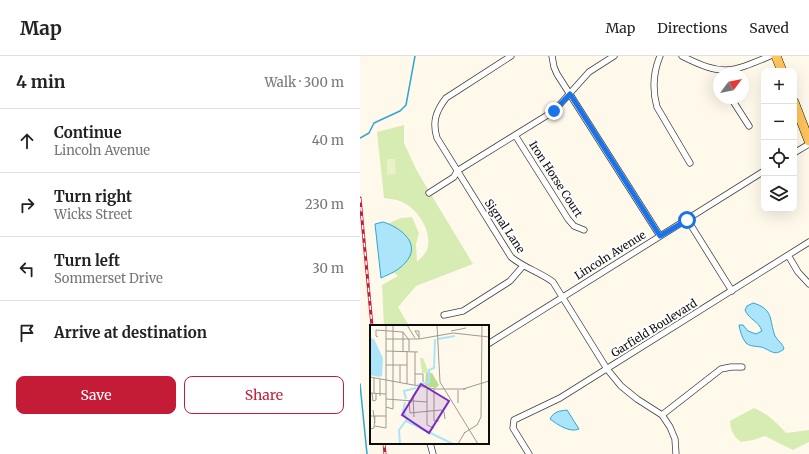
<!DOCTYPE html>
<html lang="en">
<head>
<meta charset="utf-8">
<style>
  :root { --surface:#fff; --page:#f6f6f6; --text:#222; --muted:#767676; --line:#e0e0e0; --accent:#c41c36 }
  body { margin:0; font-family:Merriweather,serif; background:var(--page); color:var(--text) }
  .controls { position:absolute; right:12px; top:12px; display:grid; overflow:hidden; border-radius:8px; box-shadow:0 4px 16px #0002 }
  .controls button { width:36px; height:36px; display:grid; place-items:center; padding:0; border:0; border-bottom:1px solid var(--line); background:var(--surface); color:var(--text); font:20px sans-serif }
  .compass { position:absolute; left:353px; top:12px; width:36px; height:36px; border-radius:50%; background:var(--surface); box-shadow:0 4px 16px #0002; rotate:58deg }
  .stop { position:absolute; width:12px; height:12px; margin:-9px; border:3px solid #1a73e8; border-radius:50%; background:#fff }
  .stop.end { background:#1a73e8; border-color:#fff; box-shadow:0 1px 4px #0008 }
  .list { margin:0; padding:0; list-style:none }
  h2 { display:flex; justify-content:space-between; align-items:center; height:52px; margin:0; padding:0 16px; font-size:17px }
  h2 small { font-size:13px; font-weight:400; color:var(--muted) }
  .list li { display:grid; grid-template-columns:26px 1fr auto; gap:12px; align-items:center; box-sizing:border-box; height:64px; padding:0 16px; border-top:1px solid var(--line) }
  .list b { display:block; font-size:15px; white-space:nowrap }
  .list p { margin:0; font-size:13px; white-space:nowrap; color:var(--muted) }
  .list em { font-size:13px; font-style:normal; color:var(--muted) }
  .actions { display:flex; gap:8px; padding:12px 16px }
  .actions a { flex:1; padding:9px 0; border:1px solid var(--accent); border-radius:8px; text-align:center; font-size:14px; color:var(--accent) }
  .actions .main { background:var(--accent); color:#fff }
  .icon { flex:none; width:22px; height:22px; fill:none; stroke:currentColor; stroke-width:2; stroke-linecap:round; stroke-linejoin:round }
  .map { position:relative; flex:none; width:449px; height:398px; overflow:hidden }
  header { display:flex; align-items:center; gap:24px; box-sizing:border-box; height:56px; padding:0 20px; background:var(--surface); border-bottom:1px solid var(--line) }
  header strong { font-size:19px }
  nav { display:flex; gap:22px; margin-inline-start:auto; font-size:14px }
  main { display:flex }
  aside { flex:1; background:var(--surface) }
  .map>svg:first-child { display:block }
</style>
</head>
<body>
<header>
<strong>Map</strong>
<nav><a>Map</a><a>Directions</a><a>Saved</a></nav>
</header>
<main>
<aside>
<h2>4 min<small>Walk · 300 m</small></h2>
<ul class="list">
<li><svg class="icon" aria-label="ahead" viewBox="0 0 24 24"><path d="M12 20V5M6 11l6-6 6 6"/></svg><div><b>Continue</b><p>Lincoln Avenue</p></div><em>40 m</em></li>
<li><svg class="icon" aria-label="right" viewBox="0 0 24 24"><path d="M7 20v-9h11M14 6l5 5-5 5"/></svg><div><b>Turn right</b><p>Wicks Street</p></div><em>230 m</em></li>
<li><svg class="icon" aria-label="left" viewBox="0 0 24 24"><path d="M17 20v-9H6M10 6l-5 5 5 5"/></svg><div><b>Turn left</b><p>Sommerset Drive</p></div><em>30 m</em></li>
<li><svg class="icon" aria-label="arrive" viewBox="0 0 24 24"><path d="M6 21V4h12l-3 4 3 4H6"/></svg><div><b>Arrive at destination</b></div></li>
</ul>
<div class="actions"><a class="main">Save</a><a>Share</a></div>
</aside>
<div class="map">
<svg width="449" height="398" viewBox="0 0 449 398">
  <rect width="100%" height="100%" fill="#fff9eb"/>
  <path fill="#d6ecb3" d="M44,69V87L57,115L113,208L56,230L38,251L49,270H24L22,229L38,220L33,216L45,208L49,183L41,175L27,168L41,162L52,161L59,177L56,188L57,206C60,203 65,198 67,194C73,176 58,153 42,146C37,143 29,143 24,142L17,76Z
    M394,352C408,358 416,366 426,377L449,374V386L433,394L405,380L393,384L381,386C373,380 371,375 370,365Z"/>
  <path fill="#e7f2c5" d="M27,103H35L36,118L27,119Z"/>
  <path fill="#ace5fa" stroke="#2fa5d5" d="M23,166C40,171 63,188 45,207C39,214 30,218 21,222L15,168Z
    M393,247C414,253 409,264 415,280C418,285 423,288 424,293C414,301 411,294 401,291C396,290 391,291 386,287C382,282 380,275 379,269H383L388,275L396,278L402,275C398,264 390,265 385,254L387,250Z
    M207,354L219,373C210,377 198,369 190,363C194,355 200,355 207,354Z"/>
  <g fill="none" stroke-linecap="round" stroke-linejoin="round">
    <path stroke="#2fa5d5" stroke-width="1.5" d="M0,82L9,77L14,67L40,55L46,49L55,0
      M0,328L7,398"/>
    <g stroke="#3f3f3f" stroke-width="7">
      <path id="minor" d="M151,0L86,42C76,55 72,66 77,82L151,201C164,212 180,216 193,226L247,313L261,330L277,343L302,359L310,371L315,383L316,398
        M192,0L194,11L197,18L300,180
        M300,0C293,17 292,33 297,51L330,107
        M322,0C362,20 370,17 410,0
        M371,42L389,70
        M155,79L208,163L214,170L224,174
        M434,97L449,88
        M69,137L94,121L97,115L194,55L229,16L254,0
        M327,163L372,235
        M428,199L438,216L449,228
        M84,259L103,255L150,225L163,210
        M128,288L404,115
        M302,359L361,313L371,311H382
        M70,387L73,398
        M169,398L153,372L154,364L200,342L449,186"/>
    </g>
    <g stroke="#1d1d1d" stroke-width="10">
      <path id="primary" d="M416,0L422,15
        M434,46L449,85"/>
    </g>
    <use href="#minor" stroke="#fff" stroke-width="5.5"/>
    <use href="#primary" stroke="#ffc55b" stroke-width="9"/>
    <g stroke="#c41c36" stroke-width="3">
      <path id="rail" d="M0,142L12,270
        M24,387L25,398"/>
    </g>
    <use href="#rail" stroke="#fff" stroke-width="1.5" stroke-dasharray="4.5" stroke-linecap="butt"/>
  </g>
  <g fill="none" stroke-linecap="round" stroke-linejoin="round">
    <path stroke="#1a73e8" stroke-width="5" d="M194,55L210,38L300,180L327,164"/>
  </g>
  <g text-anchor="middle" stroke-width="4" stroke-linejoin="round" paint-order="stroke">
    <g font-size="11" fill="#0c0c0c" stroke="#fff">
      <text transform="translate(196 123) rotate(57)" y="4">Iron Horse Court</text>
      <text transform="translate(145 170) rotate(56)" y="4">Signal Lane</text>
      <text transform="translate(250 199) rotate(-32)" y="4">Lincoln Avenue</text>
      <text transform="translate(294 272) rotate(-32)" y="4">Garfield Boulevard</text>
    </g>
  </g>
  <g transform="translate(10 269)">
    <rect width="119" height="119" fill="#fff9eb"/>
    <path d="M50,33H53L59,48H52Z" fill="#d6ecb3"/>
    <path d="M56,48H62L69,60L66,63L55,61Z" fill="#bcdd91"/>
    <path d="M0,13L4,14L13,33L12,51L9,52L0,50Z" fill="#ace5fa"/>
    <path fill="none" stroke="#ace5fa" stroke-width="2" d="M68,14L85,11M47,60L59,57V45L64,43L65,14M36,74L34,66L46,63M36,96L83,119M30,119L29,105L37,94L33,86L35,77"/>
    <path fill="none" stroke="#9e9a92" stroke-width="1" d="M37,0L45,13M67,0L70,57L108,119M81,6L96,3M33,7L39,15V26M8,12L6,11V5L33,7M16,14H49L83,8L119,12M49,14V6H45L49,12M16,26L48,27M33,26V7M37,26V59M45,27V60M16,40H37M30,40V57M45,49H53V57M0,52L65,64H96M57,63V100L64,103M64,64V96H69M93,64L119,56M0,68L16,69M2,68L3,76L6,75V68M4,68V53M10,71V54M16,74L57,77M39,76L40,88L71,85L74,87L75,94M88,78V65M16,82L23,84V0M3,85L5,98M0,91H16M44,92L43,71L49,61M5,101L16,103V0M0,104L4,103L5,91M94,108L107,100L111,92L112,0M88,119L95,107"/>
    <path fill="#7b2cbf" fill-opacity="0.15" stroke="#7b2cbf" stroke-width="2" d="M51,59L79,76L59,108L32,90Z"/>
    <rect width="119" height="119" fill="none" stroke="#0c0c0c" stroke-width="2"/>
  </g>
</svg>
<div class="controls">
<button>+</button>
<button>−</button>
<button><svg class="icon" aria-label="locate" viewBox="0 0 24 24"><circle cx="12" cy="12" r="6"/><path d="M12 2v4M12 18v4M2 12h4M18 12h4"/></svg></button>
<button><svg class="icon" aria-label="layers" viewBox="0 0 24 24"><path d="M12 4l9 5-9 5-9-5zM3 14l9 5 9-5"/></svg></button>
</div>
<svg class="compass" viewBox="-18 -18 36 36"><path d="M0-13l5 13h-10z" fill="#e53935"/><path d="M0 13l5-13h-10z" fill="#767676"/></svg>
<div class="stop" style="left:327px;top:164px"></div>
<div class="stop end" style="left:194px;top:55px"></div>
</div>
</main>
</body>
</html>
